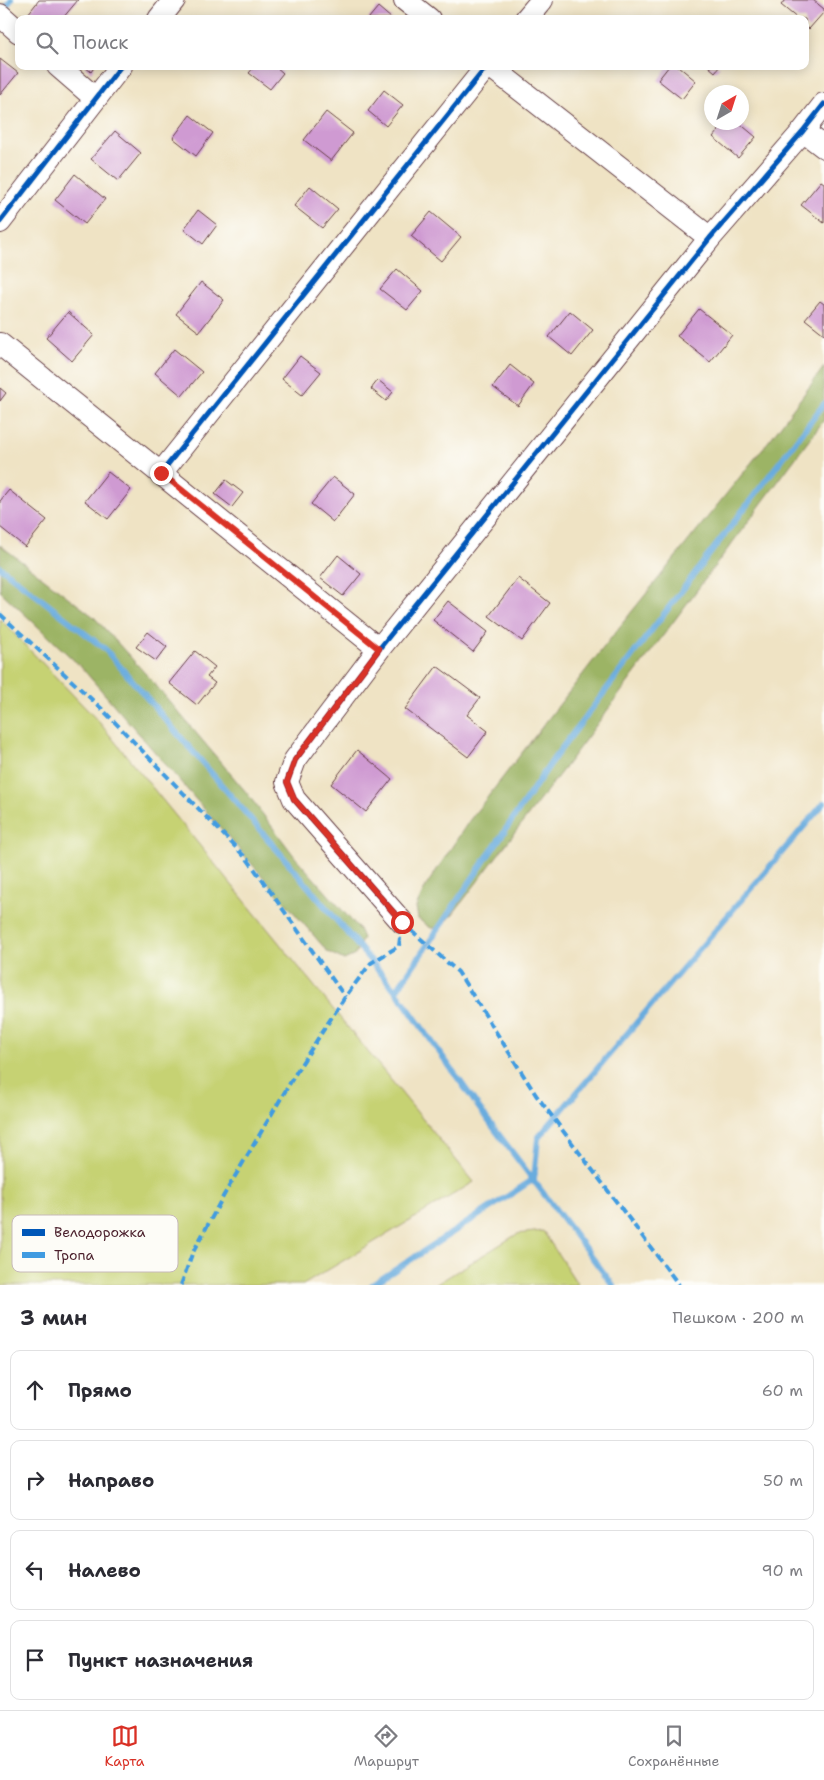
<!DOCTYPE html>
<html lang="ru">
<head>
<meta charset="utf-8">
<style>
  :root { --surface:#fff; --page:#f2f2f3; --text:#2b2b33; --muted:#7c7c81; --line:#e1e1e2; --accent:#d93025 }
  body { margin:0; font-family:"Shantell Sans",sans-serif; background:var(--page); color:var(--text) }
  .compass { position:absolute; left:704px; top:85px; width:45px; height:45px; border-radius:50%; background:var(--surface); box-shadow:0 2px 12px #0003; rotate:39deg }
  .stop { position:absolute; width:15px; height:15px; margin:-11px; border:4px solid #d93025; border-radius:50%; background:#fff }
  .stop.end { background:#d93025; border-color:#fff; box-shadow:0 1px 5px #0008 }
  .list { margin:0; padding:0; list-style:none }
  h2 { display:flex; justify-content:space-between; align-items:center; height:65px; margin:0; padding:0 20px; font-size:21px }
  h2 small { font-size:16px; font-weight:400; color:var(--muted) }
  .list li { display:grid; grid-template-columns:32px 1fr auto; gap:15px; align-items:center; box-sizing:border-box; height:80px; margin:0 10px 10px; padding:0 10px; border:1px solid var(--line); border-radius:10px }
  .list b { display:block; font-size:19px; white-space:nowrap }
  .list em { font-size:16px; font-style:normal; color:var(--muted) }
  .icon { flex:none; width:28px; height:28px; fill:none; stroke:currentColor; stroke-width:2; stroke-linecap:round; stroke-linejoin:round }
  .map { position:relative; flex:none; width:824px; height:1285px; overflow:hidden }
  .search { position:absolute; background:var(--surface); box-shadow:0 2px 12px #0003; left:15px; right:15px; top:15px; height:55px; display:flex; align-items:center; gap:12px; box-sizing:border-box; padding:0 18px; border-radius:10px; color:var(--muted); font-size:19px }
  .sheet { height:425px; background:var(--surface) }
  nav { display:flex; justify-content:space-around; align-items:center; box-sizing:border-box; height:70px; border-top:1px solid var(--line); background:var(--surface); font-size:14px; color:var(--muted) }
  nav a { display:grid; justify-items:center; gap:2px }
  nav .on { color:var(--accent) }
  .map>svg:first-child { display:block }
</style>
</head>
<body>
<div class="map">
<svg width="824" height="1285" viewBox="0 0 824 1285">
  <rect width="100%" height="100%" fill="#fdfcf7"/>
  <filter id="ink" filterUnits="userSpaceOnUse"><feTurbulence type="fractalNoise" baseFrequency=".02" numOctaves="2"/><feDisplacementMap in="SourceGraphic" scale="10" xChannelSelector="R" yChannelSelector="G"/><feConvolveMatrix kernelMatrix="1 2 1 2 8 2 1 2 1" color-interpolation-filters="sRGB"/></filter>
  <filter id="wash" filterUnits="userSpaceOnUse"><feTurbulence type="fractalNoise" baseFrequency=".0096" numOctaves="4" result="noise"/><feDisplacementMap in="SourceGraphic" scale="20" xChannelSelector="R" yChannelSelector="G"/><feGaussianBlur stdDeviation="1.12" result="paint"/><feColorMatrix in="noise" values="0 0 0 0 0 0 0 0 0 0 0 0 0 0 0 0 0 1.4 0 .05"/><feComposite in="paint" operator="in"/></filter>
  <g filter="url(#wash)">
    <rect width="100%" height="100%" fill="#efe3c4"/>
    <path fill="#c6d273" stroke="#88784f" d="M0,619L99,722L474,1182L303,1285H0Z
      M543,1231L578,1285H435L517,1234Z"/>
    <path fill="#9cb465" stroke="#736a48" d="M824,367V420L565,767L449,919L438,928H431L418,919L416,907L426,886L469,821L621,625L772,437Z
      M0,545L94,617L153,682L246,792L295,857L359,929L363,938L355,955L344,960L328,952L81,667L0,591Z"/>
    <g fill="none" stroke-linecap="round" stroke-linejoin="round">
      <path stroke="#69acde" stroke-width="6" d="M1,13L11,0
        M0,567L105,649L291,866L396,991L487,1119L613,1285
        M396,991L555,757L824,404
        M372,1285L534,1179L538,1138L824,803"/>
    </g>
    <g id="blocks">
      <path fill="#cf9ad2" d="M39,0H78L62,19H34L28,14Z
        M785,0H813L824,9V12L809,29L805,25V19H798L781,5Z
        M378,7L392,19H368Z
        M0,59L18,73L0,95Z
        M84,66H95L91,72Z
        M255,66H275L283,73L270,89L249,73Z
        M669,66H678L696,81L682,99L658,80Z
        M708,66H720L715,72Z
        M384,90L403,105L386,126L368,111Z
        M326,112L353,133L331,161L304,140Z
        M190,115L213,133L196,156L173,138Z
        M725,122H738L756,137L738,158L713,137Z
        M115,131L141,153L118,181L91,159Z
        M75,174L105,199L85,224L55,200Z
        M821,181L824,183V223L801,205Z
        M310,186L338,209L322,228L294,206Z
        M198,210L217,225L203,244L184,229Z
        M431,212L461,237L441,261L411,236Z
        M397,269L423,291L407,310L380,289Z
        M201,282L224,300L199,332L176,314Z
        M820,301L824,304V334L805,319Z
        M699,309L732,335L710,362L677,336Z
        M570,311L593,330L572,356L549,337Z
        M68,312L94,335L72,361L46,338Z
        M174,349L202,372L182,396L155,373Z
        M300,356L321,372L302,395L282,379Z
        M510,365L534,384L518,406L493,387Z
        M378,380L393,392L386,401L371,389Z
        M0,388L6,393L0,401Z
        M108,472L131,490L108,519L85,501Z
        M333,477L355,494L333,522L311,504Z
        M226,480L243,493L232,507L215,494Z
        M9,490L47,520L25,547L0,527V501Z
        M338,555L361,574L343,596L320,578Z
        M518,578L550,603L522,641L489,616Z
        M448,601L488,632L473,652L433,620Z
        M148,632L167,647L156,661L136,647Z
        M195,651L215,667L207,677L215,683L197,705L169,683Z
        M437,666L480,698L467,715L488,731L468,757L405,709Z
        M357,750L392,779L366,812L331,784Z"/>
    </g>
  </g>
  <g filter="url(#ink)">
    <use href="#blocks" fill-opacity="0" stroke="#633c42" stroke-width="1"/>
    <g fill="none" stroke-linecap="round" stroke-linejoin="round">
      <g stroke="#633c42" stroke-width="24">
        <path id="minor" d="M405,0L429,19
          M0,15L19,32
          M159,19L174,0
          M526,19L542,0
          M58,66L95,98
          M490,66L710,238
          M803,131L824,147
          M0,222L121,66
          M0,344L379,649
          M161,473L487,66
          M402,922L294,799L287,782L295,760L379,649L710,238L803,131L824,104"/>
      </g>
      <use href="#minor" stroke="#fff" stroke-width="22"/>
      <path stroke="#409be1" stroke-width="4" stroke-dasharray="8 4" stroke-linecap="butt" d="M0,614L102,709L248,860L345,997
        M402,922L458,972L536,1095L679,1285
        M181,1285L192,1254L224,1195L300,1066L345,997L371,963L399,946L402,922"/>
      <g stroke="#fdfcf7" stroke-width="8">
        <path id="cycleway" d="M0,222L121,66
          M161,473L487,66
          M402,922L294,799L287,782L295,760L379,649L710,238L803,131L824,104"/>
      </g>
      <use href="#cycleway" stroke="#0057b8" stroke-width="5"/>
    </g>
  </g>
  <g fill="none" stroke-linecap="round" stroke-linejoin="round" filter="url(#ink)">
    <path stroke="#d93025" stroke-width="6" d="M161,473L379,649L295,760L287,782L294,799L402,922"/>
  </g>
  <rect x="12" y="1215" width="166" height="57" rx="8" fill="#fdfcf7" stroke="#c7baba" stroke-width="1"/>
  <rect x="22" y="1229" width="23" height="7" fill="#0057b8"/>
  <rect x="22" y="1252" width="23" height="6" fill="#409be1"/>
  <g font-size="14" fill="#4a1f2b">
    <text x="54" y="1237">Велодорожка</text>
    <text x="54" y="1260">Тропа</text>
  </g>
</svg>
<svg class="compass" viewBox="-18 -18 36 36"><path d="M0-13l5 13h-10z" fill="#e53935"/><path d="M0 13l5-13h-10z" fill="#7c7c81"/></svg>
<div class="stop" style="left:402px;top:922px"></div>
<div class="stop end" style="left:161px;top:473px"></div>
<div class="search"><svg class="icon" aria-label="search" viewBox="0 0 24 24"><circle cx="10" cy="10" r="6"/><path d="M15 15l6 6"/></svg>Поиск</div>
</div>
<section class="sheet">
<h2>3 мин<small>Пешком · 200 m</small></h2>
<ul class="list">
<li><svg class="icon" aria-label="ahead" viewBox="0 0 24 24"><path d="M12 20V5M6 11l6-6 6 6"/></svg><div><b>Прямо</b></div><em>60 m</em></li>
<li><svg class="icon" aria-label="right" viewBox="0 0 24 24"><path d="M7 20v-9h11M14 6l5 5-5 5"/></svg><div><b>Направо</b></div><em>50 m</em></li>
<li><svg class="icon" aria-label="left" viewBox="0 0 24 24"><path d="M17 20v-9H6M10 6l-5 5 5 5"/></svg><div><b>Налево</b></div><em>90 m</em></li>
<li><svg class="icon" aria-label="arrive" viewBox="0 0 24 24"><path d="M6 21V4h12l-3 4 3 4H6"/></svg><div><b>Пункт назначения</b></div></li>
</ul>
</section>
<nav>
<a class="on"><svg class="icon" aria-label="map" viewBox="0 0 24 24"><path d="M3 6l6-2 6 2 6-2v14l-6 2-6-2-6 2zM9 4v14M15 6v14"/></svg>Карта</a>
<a><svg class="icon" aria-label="directions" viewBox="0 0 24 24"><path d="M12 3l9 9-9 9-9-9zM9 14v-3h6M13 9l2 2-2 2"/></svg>Маршрут</a>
<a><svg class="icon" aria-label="saved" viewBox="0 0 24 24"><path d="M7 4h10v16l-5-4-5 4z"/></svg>Сохранённые</a>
</nav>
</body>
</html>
